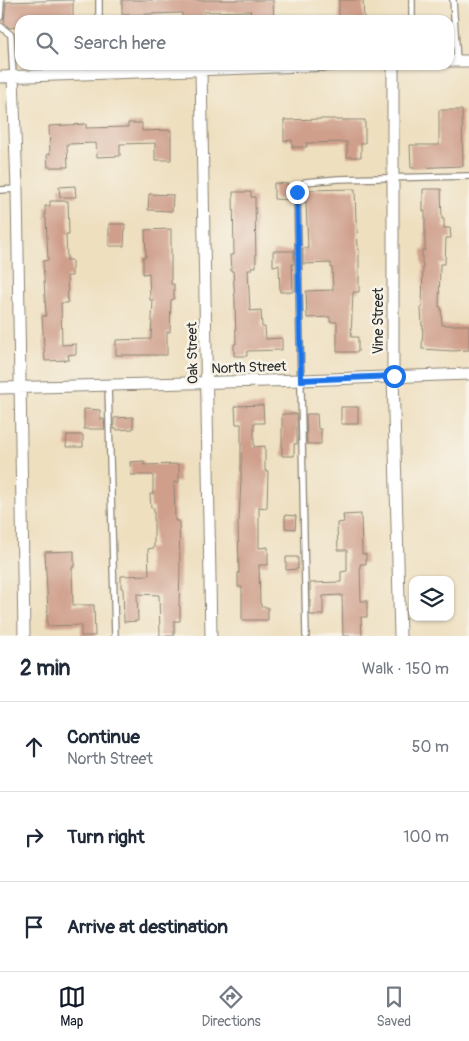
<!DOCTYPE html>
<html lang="en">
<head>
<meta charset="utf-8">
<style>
  :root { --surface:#fff; --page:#f6f6f7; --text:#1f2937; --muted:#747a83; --line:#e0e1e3; --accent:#111827 }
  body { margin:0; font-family:Pangolin,sans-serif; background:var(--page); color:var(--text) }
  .controls { position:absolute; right:15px; bottom:15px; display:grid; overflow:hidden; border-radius:10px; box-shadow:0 1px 4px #0004 }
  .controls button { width:45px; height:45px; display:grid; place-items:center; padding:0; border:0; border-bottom:1px solid var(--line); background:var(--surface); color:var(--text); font:25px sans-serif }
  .stop { position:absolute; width:15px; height:15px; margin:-11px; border:4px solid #1a73e8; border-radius:50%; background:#fff }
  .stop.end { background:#1a73e8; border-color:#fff; box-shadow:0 1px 5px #0008 }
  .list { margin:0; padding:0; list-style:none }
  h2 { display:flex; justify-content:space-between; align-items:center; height:65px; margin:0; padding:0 20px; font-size:21px }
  h2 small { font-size:16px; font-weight:400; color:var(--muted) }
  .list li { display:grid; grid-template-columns:32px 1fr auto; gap:15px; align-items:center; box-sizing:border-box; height:90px; padding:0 20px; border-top:1px solid var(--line) }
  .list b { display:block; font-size:19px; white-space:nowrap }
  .list p { margin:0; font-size:16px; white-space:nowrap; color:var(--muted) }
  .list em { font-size:16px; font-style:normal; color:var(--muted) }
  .icon { flex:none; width:28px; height:28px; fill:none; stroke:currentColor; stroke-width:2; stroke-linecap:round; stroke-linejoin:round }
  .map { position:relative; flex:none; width:469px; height:636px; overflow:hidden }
  .search { position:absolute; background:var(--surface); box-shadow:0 1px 4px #0004; left:15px; right:15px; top:15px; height:55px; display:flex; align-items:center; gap:12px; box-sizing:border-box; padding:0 18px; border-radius:15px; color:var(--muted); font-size:19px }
  .sheet { height:335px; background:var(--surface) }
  nav { display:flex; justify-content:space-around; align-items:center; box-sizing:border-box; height:70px; border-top:1px solid var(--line); background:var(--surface); font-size:14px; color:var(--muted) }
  nav a { display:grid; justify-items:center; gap:2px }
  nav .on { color:var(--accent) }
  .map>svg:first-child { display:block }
</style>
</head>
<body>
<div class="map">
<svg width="469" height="636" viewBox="0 0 469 636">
  <rect width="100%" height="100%" fill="#f7f3e8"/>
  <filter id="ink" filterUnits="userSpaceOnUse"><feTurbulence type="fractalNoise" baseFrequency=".02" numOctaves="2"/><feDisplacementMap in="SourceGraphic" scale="10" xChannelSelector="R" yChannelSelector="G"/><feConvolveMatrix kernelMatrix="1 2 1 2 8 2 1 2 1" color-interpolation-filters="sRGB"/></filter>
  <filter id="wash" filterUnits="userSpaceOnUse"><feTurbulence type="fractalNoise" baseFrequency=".0096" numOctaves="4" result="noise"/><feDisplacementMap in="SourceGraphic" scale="20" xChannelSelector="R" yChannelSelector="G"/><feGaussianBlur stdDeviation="1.12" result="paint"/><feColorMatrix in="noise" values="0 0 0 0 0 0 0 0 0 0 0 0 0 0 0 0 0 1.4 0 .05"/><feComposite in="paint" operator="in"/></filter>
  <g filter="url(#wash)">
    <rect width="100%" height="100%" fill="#eedfbf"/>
    <g id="blocks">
      <path fill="#cf9f8b" d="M73,0V20H20V27L9,28L4,23L6,2Z
        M122,0H273L274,20H248L251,11L204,12V18L182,19V13L122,15Z
        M339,0H363L364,20H339Z
        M439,110H462L463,166L411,168L410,145H439Z
        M323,119H336V120H365V143H361V157H347V142L306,143L307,147H292V140L284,141V120Z
        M128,123H142V131L171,130V160H155V143L120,144V156L97,157L96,143L67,144L68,167H48L47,154H50L49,126L86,124V128L128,127Z
        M274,183L288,184V191H293L292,200L274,199Z
        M75,186L76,197H60L59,187Z
        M355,189L356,221H357L358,249H359V292H353L351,337H358V352H337V322H330V317L307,318L306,291L333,290L332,268H331V263L303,264V248H308L306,202H302V194L304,190Z
        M423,189H441L442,219H444V228H450L451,238H446L445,264H440L439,307H441L442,325H469V350L453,351L422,349L423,325L422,326L421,308H422L423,264H422V250H425V211H423Z
        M233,192H251V197H255L256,267H251V270H248L250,311L261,310L262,327H265L266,339L282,338V350L247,351V356H234V344H236L235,301L233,271H231L230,255H234Z
        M149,194L173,195L172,211L148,210Z
        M50,201H68L69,234H66L67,260H72V276H67L68,303H61L62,345L76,344V354L68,355L69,360L45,361L42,316H46L43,261L48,260L46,218H45V206H50Z
        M109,224H125L124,246H109Z
        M171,229V284H174V299L171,300L170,332H167V355H116V340L151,339L153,300H150L149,273L143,274V257H146L145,230Z
        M273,251H294V264H292L293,292H280L279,265L273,266Z
        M263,405L264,423H254V447L265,446V471H268L267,508L259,507V548L268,547V565H259L260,604H261V607H268V620H242V587H238V573H239L238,521H239L241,480V424H236L235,406Z
        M341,407H358V424H341Z
        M84,409L100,410V419H104L105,429H84Z
        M282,414H297V444H294V456H282Z
        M306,414H317L318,429H321V444H307Z
        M133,417V429L117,430V429H114V418Z
        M67,435H83V447H66Z
        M144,461V465L179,464V482H174L175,521H179L180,569L179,606H180V621H174V636H160L159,595L137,594L138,621L124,622L123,588H121V576L149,575L148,549L154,548V508H151L150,494H153V475H131L130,462Z
        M361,514L362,554H366V564H360L361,601H367V617H361L362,636H343L342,595L323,596V615H310V583L341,582V572L347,571V550H338L337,523L344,522L343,515Z
        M285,515L296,516L295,529L285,528Z
        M74,551V567H72L73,605H94L95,636H81V625L47,626V612H48L45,552Z
        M286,557H298V569L286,570Z"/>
    </g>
  </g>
  <g filter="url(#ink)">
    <use href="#blocks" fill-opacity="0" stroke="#8c8575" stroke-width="1"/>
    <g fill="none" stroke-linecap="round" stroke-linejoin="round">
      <g stroke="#8c8575" stroke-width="8">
        <path id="service" d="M412,0V20
          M453,0L457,61
          M0,17L1,0
          M99,20V0
          M0,26L11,35L13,77
          M0,190L17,189
          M108,385L115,636
          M306,636L297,192L305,182L338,179L469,176"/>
      </g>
      <g stroke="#8c8575" stroke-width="13">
        <path id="minor" d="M449,61H469
          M393,65V376L400,636
          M201,70L211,636
          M0,77L333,65
          M13,77L17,189L24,636
          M0,388L301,380L469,374"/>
      </g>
      <use href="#service" stroke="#fff" stroke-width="5.5"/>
      <use href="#minor" stroke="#fff" stroke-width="11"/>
    </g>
  </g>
  <g fill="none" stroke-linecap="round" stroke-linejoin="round" filter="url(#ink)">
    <path stroke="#1a73e8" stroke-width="6" d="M297,192L301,380L394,376"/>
  </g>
  <g text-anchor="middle" stroke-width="5" stroke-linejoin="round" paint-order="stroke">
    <g font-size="14" fill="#2b2b2b" stroke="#f7f3e8">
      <text transform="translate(378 321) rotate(-90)" y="5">Vine Street</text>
      <text transform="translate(192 353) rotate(-91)" y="5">Oak Street</text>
      <text transform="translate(249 367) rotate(-2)" y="5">North Street</text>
    </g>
  </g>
</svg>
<div class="controls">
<button><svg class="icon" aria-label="layers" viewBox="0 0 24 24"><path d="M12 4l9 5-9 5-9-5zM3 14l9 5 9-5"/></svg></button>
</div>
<div class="stop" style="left:394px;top:376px"></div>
<div class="stop end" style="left:297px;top:192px"></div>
<div class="search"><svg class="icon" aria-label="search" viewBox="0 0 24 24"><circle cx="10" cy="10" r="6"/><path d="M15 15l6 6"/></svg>Search here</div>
</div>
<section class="sheet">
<h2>2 min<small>Walk · 150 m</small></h2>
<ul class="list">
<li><svg class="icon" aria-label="ahead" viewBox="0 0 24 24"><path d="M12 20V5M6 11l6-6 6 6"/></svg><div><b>Continue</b><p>North Street</p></div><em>50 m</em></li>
<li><svg class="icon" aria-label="right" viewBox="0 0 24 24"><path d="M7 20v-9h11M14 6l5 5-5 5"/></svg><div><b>Turn right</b></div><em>100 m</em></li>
<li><svg class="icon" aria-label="arrive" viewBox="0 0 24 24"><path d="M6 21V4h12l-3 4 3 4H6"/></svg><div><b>Arrive at destination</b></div></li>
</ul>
</section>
<nav>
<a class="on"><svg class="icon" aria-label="map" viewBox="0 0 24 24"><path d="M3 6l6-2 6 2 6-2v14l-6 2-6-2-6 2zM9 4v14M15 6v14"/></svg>Map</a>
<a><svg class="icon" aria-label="directions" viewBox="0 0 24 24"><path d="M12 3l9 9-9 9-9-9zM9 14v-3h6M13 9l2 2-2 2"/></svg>Directions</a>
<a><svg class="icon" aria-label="saved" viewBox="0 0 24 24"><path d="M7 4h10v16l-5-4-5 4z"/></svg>Saved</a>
</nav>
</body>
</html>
